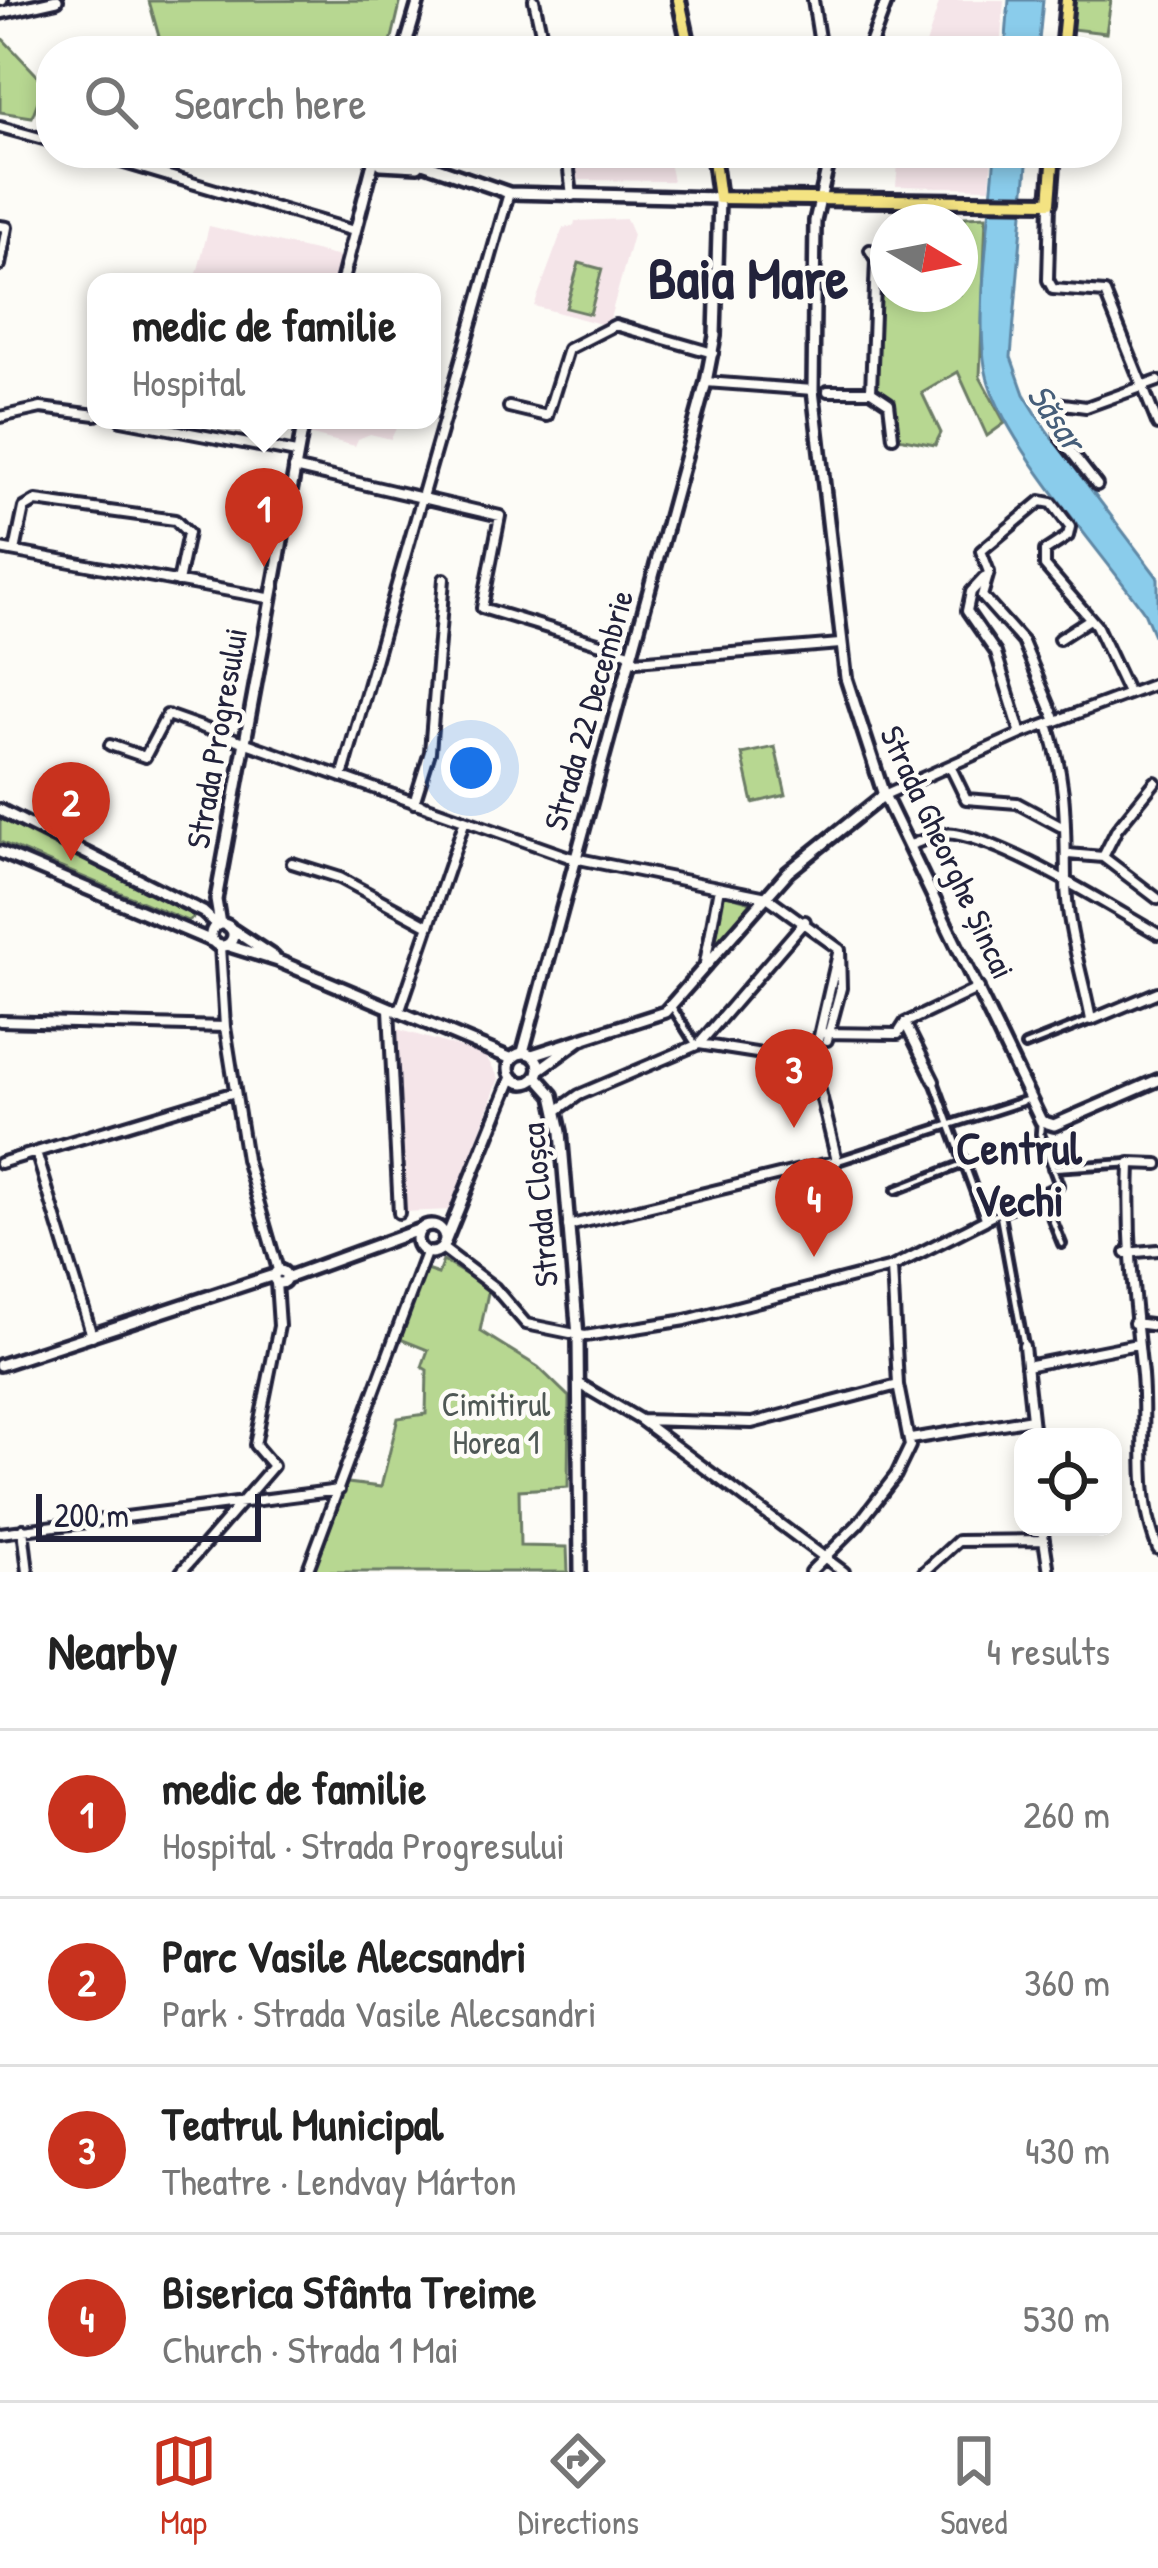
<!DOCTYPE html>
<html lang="en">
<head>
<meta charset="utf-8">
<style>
  :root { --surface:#fff; --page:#f2f2f2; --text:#222; --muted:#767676; --line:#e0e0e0; --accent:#c8321e }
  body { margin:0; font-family:"Patrick Hand",sans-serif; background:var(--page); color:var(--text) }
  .controls { position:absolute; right:36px; bottom:36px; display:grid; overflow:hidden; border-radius:24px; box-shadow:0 6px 18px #0003 }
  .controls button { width:108px; height:108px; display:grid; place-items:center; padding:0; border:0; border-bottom:3px solid var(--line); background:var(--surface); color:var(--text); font:60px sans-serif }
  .compass { position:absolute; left:870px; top:204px; width:108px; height:108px; border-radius:50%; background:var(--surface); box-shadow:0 6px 18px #0003; rotate:100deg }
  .scale { position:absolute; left:36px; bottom:30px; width:225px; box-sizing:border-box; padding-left:12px; border:6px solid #22223b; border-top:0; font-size:33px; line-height:42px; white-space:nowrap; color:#22223b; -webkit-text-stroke:9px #fdfcf7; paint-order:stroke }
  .you { position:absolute; left:471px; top:768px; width:42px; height:42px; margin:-30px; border:9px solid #fff; border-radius:50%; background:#1a73e8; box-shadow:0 0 0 18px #1a73e833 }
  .badge { display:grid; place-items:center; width:78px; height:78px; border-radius:50%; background:var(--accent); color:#fff; font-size:39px; font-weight:700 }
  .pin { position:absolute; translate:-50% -99px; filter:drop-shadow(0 3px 6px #0008) }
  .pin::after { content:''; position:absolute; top:63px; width:42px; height:36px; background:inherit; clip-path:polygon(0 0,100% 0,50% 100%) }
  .popup { position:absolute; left:87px; top:273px; width:354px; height:156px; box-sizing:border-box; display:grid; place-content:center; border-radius:24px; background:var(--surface); filter:drop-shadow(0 3px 9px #0005); font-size:39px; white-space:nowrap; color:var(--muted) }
  .popup b { font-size:45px; color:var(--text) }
  .popup::after { content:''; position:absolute; left:50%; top:100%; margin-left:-24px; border:24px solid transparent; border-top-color:var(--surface) }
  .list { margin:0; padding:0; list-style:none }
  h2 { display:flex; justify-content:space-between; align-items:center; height:156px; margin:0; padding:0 48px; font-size:51px }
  h2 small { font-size:39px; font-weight:400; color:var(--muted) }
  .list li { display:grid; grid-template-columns:78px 1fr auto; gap:36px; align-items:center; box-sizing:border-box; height:168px; padding:0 48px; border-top:3px solid var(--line) }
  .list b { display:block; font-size:45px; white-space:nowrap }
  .list p { margin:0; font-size:39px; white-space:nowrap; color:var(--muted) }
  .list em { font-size:39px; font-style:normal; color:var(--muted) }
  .icon { flex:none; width:66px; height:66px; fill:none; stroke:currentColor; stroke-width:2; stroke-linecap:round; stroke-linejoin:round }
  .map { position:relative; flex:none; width:1158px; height:1572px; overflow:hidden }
  .search { position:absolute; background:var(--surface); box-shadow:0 6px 18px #0003; left:36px; right:36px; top:36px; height:132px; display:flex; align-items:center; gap:30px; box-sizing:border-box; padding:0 42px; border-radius:48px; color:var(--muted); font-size:45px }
  .sheet { height:828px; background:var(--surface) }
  nav { display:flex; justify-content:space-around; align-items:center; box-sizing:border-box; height:168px; border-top:3px solid var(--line); background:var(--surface); font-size:33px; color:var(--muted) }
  nav a { display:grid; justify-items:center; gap:6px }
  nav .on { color:var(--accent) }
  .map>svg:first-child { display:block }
</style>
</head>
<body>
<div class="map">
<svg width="1158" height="1572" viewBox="0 0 1158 1572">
  <rect width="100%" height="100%" fill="#fdfcf7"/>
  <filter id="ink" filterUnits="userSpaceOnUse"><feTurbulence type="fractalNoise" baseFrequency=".00833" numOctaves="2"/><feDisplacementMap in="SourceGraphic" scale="24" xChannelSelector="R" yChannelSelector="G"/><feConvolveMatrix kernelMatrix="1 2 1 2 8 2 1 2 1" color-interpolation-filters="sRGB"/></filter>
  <g filter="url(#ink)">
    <path fill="#f5e5e9" d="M940,0H1004L1000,51H924Z
      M573,153H667L673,181L577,180Z
      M899,153H992L990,188L896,186Z
      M626,219L633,235L608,326L534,306L563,228L574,226L575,221Z
      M209,226L340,257L333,282H195Z
      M312,420H400L391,439L370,434L358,439L355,446L308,434Z
      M397,1029L485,1055L499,1078L452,1210L402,1212Z"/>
    <path fill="#b7d791" stroke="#6c7c66" stroke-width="3" d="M401,0L389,51H163L149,1Z
      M1075,0H1111L1106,33L1072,29Z
      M0,36L51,90L40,96L32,117L0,112Z
      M986,216L980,377L1005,423L987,436L958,372L922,393L941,433L935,445L893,437L889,403L871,391L872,253H888V294H960L965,217Z
      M579,263L602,269L590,314L566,308Z
      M775,747L786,795L753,803L742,754Z
      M0,813L194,911L193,918L187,921L0,842Z
      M721,893L754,903L715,944L712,941Z
      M443,1261L489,1288L480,1331L538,1367L569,1397L568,1487L519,1490L520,1546L567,1547L568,1572H313L347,1483L381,1487L398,1418L426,1414L427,1370L422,1367L428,1350L400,1339L426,1270L438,1274Z"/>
    <path fill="#8acceb" stroke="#6088a5" stroke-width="3" d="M1009,0H1043L1038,51H1005Z
      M995,153H1028L1011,357L1024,394L1047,431L1158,578V645L1144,612C1101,551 1010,450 989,383C972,332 991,211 995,153Z"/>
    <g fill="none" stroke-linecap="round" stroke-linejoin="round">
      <g stroke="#22223b" stroke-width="14">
        <path id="pedestrian" d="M672,1007L696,1045
          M1025,1046L1091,1020
          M935,1084L985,1220L1059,1185L1040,1134L1041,1121
          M837,1161L1030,1099
          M1052,1168L1130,1163
          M896,1190L963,1164
          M1042,1194L1062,1244
          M1000,1215L1024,1346"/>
      </g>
      <g stroke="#22223b" stroke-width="16">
        <path id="minor" d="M534,0L545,51
          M813,0L821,51
          M0,127L51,141
          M91,153L354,231
          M567,153L572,196
          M1050,202L1048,280L1053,289L1105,293L1158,425
          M0,226L7,227L0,265
          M870,250L876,260L871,391L889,403L893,437
          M706,382L813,390
          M828,391H871
          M509,407L547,416L568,349L615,325L713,353
          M0,417L41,408L96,415
          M121,420L296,453
          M294,468L500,516L482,608L627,652L636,661L840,644
          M1097,485L1061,439L1056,403L1086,407L1158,381
          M0,549L268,598
          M15,551L24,508L36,501L175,520L188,533L178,582
          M984,578L971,592L967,611L996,653L1021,734
          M1059,639L1090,619
          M1056,721L1023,642L982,596L989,572L981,551L1041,501L1052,503L1070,527L1068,536L1045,551V566L1096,625L1128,693
          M1048,724C1067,784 1065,819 1066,880C1066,926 1083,976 1091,1020L1158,992
          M110,745L145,757L167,715L569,857L767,897L839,949
          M951,768L966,799L1017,803L1060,826
          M342,777L509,193
          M884,795L1021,734L1158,683
          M414,803L430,752L444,579
          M910,845C923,841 941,831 955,834C1009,843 1109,906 1158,934
          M1068,854L1103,857L1158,899
          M1103,857L1117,829L1155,782
          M292,863L340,878L429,926
          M220,946L225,1027L246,1159L278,1270
          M705,963L719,888
          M389,1009L399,1213
          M399,1013L464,823
          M0,1021L225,1027
          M905,1023L934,1081
          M820,1033L898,1034L905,1023L979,988
          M827,1040L841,988L840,950
          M699,1044L805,921
          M558,1110L579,1095L699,1044L813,1062
          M36,1152L92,1336
          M0,1163L235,1092
          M1158,1164L1130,1163C1127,1242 1134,1299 1142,1375C1147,1435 1135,1492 1158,1549
          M568,1226L837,1161L813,1062L839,949
          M442,1248L495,1288L526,1324L585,1336L686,1320L892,1267L985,1220
          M1126,1253L1158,1250
          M1134,1323L1158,1326
          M1024,1346L1034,1437
          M1026,1366L1137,1344
          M578,1383L639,1419L844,1572
          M641,1420L752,1423L898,1385
          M911,1439L1032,1419
          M1042,1527L1049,1572
          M23,1529L28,1572
          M0,1533L339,1490
          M181,1572L273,1466L255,1445L279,1326L276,1282
          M307,1572L426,1253
          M810,1572L859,1523L896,1475L910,1446L898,1385L892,1267
          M924,1572L958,1541L1043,1540"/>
      </g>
      <g stroke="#22223b" stroke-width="18">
        <path id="tertiary" d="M404,51L419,0
          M394,153L509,193L719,198
          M381,164L418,166
          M342,282L373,163
          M0,810L203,912L217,925
          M0,852L214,942
          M211 935a11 11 0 1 1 22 0a11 11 0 1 1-22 0Z
          M220,924L216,900L304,420
          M233,930L274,957
          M226,945L278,961L512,1059
          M532,1055L665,1012L788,872L884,795
          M540,1069L581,1039
          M537,1077L553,1095L561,1132L578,1336L580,1572"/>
      </g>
      <g stroke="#22223b" stroke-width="18">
        <path id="secondary" d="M0,0H2
          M0,13L57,0
          M868,51L887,0
          M831,153L815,221L813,390L846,678L884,795L1041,1121L1054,1125L1158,1080
          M523,1052L706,382L715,336L719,198
          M509 1068a15 15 0 1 1 30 0a15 15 0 1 1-30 0Z
          M417 1239a14 14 0 1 1 28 0a14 14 0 1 1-28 0Z
          M445,1242L512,1077
          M274 1277a6 6 0 1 1 12 0a6 6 0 1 1-12 0Z
          M286,1278L421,1229
          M0,1365L274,1275"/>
      </g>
      <g stroke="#22223b" stroke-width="20">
        <path id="primary" d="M679,0L690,51
          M1062,51L1067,0
          M713,153L719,198L1050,202L1054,153"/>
      </g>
      <use href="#pedestrian" stroke="#fdfcf7" stroke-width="4.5"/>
      <use href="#minor" stroke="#fdfcf7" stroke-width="8"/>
      <use href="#tertiary" stroke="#fdfcf7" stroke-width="9"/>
      <use href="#secondary" stroke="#fdfcf7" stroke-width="9"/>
      <use href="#primary" stroke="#f4e382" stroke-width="10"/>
    </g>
  </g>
  <g text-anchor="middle" stroke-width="9" stroke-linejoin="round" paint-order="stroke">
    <g font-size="33" fill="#22223b" stroke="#fdfcf7">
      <text transform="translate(588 710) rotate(-74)" y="12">Strada 22 Decembrie</text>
      <text transform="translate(216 738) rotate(-80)" y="12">Strada Progresului</text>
      <text transform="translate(948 852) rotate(65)" y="12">Strada Gheorghe Șincai</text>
      <text transform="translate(539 1205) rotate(-95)" y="12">Strada Cloșca</text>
    </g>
    <g font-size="33" fill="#4f5855" stroke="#fdfcf7">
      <text x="496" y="1416">Cimitirul<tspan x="496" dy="38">Horea 1</tspan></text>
    </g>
    <g font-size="36" font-style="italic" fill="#465e79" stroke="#fdfcf7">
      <text transform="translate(1057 417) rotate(55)" y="13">Săsar</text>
    </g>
    <g font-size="45" font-weight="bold" fill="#22223b" stroke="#fdfcf7">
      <text x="1019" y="1164">Centrul<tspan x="1019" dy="52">Vechi</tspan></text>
    </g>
    <g font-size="57" font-weight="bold" fill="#22223b" stroke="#fdfcf7">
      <text x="748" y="298">Baia Mare</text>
    </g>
  </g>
</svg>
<div class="controls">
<button><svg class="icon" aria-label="locate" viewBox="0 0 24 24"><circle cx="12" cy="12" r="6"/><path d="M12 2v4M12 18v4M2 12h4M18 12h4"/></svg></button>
</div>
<svg class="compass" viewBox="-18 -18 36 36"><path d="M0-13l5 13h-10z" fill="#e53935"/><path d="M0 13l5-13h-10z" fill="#767676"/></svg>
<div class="scale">200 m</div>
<div class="you"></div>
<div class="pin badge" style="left:264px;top:567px">1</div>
<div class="popup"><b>medic de familie</b>Hospital</div>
<div class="pin badge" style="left:71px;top:861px">2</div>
<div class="pin badge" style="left:794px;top:1128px">3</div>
<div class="pin badge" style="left:814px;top:1257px">4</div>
<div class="search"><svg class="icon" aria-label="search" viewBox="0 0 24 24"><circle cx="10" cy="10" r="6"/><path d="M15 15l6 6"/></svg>Search here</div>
</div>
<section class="sheet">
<h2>Nearby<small>4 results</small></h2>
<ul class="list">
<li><span class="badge">1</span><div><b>medic de familie</b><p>Hospital · Strada Progresului</p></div><em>260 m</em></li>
<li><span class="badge">2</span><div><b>Parc Vasile Alecsandri</b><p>Park · Strada Vasile Alecsandri</p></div><em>360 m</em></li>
<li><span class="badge">3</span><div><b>Teatrul Municipal</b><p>Theatre · Lendvay Márton</p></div><em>430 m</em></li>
<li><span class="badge">4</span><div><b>Biserica Sfânta Treime</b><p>Church · Strada 1 Mai</p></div><em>530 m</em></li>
</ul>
</section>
<nav>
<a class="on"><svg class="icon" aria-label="map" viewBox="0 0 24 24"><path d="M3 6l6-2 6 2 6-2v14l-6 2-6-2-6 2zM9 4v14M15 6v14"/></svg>Map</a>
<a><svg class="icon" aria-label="directions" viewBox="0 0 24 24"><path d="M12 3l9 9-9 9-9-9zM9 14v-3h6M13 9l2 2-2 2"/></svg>Directions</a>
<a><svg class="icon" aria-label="saved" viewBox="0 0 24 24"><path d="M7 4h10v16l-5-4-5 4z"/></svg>Saved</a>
</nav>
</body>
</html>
